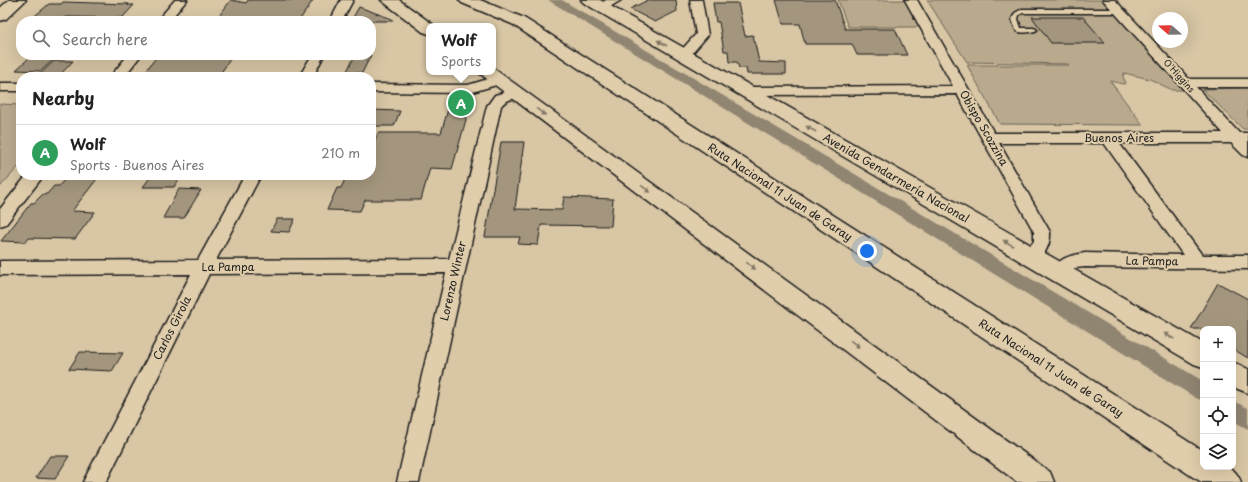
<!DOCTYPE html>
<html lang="en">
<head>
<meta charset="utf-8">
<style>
  :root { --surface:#fff; --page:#f2f2f2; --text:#222; --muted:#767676; --line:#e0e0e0; --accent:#ea580c }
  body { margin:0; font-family:"Playpen Sans",sans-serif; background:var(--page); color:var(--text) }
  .controls { position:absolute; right:12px; bottom:12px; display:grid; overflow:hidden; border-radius:8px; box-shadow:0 4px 16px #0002 }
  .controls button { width:36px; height:36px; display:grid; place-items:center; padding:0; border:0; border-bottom:1px solid var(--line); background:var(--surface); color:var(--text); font:20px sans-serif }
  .compass { position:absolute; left:1152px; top:12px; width:36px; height:36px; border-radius:50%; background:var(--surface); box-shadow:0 4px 16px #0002; rotate:290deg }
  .you { position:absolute; left:867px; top:251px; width:14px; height:14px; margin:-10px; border:3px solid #fff; border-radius:50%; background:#1a73e8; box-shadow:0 0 0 6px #1a73e833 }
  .badge { display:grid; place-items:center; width:26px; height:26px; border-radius:50%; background:var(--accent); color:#fff; font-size:13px; font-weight:700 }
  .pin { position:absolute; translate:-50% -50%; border:2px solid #fff; box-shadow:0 1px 4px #0006 }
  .popup { position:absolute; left:426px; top:23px; width:70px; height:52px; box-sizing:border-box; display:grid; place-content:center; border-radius:8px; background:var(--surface); filter:drop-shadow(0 1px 3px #0005); font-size:13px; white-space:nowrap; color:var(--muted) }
  .popup b { font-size:15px; color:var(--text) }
  .popup::after { content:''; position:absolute; left:50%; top:100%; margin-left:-8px; border:8px solid transparent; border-top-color:var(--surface) }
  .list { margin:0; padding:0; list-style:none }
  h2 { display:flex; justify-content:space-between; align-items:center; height:52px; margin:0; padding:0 16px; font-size:17px }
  h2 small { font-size:13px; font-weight:400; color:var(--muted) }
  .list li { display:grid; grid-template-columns:26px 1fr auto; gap:12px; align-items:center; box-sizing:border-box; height:56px; padding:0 16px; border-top:1px solid var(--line) }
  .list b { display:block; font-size:15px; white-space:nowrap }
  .list p { margin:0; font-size:13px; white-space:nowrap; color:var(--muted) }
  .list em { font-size:13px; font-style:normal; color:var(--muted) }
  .icon { flex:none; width:22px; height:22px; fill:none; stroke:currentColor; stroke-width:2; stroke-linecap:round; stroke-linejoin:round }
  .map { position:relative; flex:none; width:1248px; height:482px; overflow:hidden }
  .search { position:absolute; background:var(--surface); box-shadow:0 4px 16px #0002; left:16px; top:16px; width:360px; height:44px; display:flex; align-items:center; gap:10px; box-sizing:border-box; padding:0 14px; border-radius:16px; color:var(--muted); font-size:15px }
  .panel { position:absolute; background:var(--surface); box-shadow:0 4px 16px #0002; left:16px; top:72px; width:360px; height:108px; border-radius:16px }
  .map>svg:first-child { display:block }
</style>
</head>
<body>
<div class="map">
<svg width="1248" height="482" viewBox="0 0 1248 482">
  <rect width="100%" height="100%" fill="#d8c6a5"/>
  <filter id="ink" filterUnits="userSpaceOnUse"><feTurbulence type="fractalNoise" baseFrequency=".025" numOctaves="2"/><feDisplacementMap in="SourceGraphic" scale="8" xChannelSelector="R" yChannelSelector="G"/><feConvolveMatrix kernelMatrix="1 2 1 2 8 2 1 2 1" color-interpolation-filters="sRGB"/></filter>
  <g filter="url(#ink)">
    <path fill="#b9aa8e" stroke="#6a6355" d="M838,0H905L919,27H848Z
      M927,0H1103L1185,90H1172L1150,79L1124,73L1123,77L1126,83L1123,84L1110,81L1143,125L1000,124L967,65H1069L1068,64L967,62Z
      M1248,88V129H1243L1202,89Z
      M0,104L21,105V164L0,187Z"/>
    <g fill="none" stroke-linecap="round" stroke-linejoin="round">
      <path fill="#908571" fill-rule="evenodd" d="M548,0H562L1203,381V401L1196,398Z
        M1233,401L1248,408V429L1233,421Z"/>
    </g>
    <path fill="#a4967e" stroke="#1c1c1c" d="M231,0L246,3L248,0H313L299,21H215Z
      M648,0H676L677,11L655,22L630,9Z
      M776,0H835L845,29H895L907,55H857L852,44H805L800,24H783Z
      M63,2L129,4L127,5H134L122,18L65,17L61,20H30L49,4H61Z
      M713,3H738L745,36L753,35L759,62L786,63V74H747L746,68H739L737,62H729L728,51H724L719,22H716Z
      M359,7L392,19V21H351Z
      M1032,17H1083L1105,43H1051Z
      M158,55H233L218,77L144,73Z
      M355,55H371L362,73H346Z
      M29,58L54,59L41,71L16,70Z
      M54,61H73L58,77L38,76Z
      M452,96H464L471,102L452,169L430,168L421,200H365L360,211L327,210L337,188H341L347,175H371V151L378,133H441Z
      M371,110L400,111L394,126H371Z
      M501,142H524L515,209L562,210L564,197L613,199L611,226L541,225L538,245L518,244L520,237H485Z
      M68,175H100L72,211L95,212L75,239L29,238L26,242L1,241L31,203H34L43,194H47L54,186H59Z
      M152,175H182L174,187H143Z
      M179,189L201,190L184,218H163Z
      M277,219H295L289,232L271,231Z
      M1218,283L1248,299V358L1233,349V329H1191Z
      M80,352L123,353L112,371L69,369Z
      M50,456H69L55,479L36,478Z"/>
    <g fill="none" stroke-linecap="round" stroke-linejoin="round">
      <g stroke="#1c1c1c" stroke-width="3">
        <path id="lane" d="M1022,9H1119L1122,11L1119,13H1023L1019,15L1018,19L1021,28H1034L1037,30C1034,32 1021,34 1017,31C1015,30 1013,22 1012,19L1015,13Z"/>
      </g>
      <g stroke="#1c1c1c" stroke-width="3">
        <path id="street" d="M175,0H187L169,21H157Z
          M341,0H353L342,21H330Z
          M606,0H621L605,10H597L595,7Z
          M690,0H702L708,35L688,58L683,59L677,55L696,34Z
          M905,0H917L994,133H1223L1103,0H1115L1189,79H1248V87H1196L1239,133H1248V157L1243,155L1231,143H1119L1202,255H1248V269L1085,267L1075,268C1068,276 1064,281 1054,278L1051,273C1060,257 1068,256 1085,253L1183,255L1104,143H999L1050,232C1051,246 1041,266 1025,261L1022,256L1034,241V232L957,94L746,95L741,94L739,91L741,88L746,87L953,86Z
          M128,55H141L124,77H110Z
          M312,55H324L313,77H299Z
          M498,76L503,77L505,80L503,83L469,93L371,92V84L468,85Z
          M0,83H21V91H0Z
          M516,89L521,90L523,93C517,100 507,98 501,106L419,482H397L446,273L209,274L106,482H83L191,274L0,275V261L198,260L245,175H261L216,260L449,259L487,106L495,95Z
          M27,175H44L6,224L0,226V209Z"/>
      </g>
      <g stroke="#1c1c1c" stroke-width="3">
        <path id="secondary" d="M9,0H26L6,19L0,21V8Z
          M381,0H399L435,26H429V34L423,32Z
          M581,0H600L1203,343V367L1194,364L584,3Z
          M493,68L1050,472L1054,482H1017L478,72H493Z
          M1233,362L1248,369V393L1233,387Z"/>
      </g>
      <g stroke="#1c1c1c" stroke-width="3">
        <path id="highway" d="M459,0H480L524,18L1203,451V467C1222,467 1233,462 1241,482H1202L1193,477L512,24L462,3Z"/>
      </g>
      <use href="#lane" fill="#e0cdab" fill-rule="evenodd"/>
      <use href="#street" fill="#e0cdab" fill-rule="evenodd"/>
      <use href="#secondary" fill="#e0cdab" fill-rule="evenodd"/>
      <use href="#highway" fill="#e0cdab" fill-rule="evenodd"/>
    </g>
    <defs><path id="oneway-solid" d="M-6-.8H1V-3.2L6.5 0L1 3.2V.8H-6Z"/></defs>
    <g fill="#7e7464">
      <use href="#oneway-solid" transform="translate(662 43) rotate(-150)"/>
      <use href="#oneway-solid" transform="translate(541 112) rotate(36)"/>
      <use href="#oneway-solid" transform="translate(811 129) rotate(-150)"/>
      <use href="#oneway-solid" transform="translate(646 189) rotate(36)"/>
      <use href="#oneway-solid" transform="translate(1008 243) rotate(-150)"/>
      <use href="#oneway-solid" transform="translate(751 266) rotate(37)"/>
      <use href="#oneway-solid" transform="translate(1169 336) rotate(-150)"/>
      <use href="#oneway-solid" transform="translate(855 344) rotate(37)"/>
    </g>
  </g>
  <g text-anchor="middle" stroke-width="4" stroke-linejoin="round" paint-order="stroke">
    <g font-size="9" fill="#1c1c1c" stroke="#e0cdab">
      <text transform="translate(1179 76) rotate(48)" y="3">O'Higgins</text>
    </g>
    <g font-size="11" fill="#1c1c1c" stroke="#e0cdab">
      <text transform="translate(984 128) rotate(60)" y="4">Obispo Scozzina</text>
      <text x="1119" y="142">Buenos Aires</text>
      <text transform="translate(896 178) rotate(30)" y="4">Avenida Gendarmería Nacional</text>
      <text transform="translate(780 192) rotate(33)" y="4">Ruta Nacional 11 Juan de Garay</text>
      <text transform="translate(1152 261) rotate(1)" y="4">La Pampa</text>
      <text x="228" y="271">La Pampa</text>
      <text transform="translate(453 281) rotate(-77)" y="4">Lorenzo Winter</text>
      <text transform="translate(172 328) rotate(-63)" y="4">Carlos Girola</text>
      <text transform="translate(1051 368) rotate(33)" y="4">Ruta Nacional 11 Juan de Garay</text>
    </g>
  </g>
</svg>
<div class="controls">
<button>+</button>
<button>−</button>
<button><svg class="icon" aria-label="locate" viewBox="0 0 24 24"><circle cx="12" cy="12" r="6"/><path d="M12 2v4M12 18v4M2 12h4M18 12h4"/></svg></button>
<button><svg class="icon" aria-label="layers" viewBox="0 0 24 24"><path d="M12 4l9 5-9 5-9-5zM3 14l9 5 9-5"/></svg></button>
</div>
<svg class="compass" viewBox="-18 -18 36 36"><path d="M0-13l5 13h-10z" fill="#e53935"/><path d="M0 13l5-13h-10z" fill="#767676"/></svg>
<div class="you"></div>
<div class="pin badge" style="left:461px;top:103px;background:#2e9e5b">A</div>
<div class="popup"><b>Wolf</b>Sports</div>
<div class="search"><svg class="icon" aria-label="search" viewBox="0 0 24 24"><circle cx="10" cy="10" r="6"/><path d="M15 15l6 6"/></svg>Search here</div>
<section class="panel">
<h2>Nearby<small></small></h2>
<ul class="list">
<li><span class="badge" style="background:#2e9e5b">A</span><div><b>Wolf</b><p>Sports · Buenos Aires</p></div><em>210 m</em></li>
</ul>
</section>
</div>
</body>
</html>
